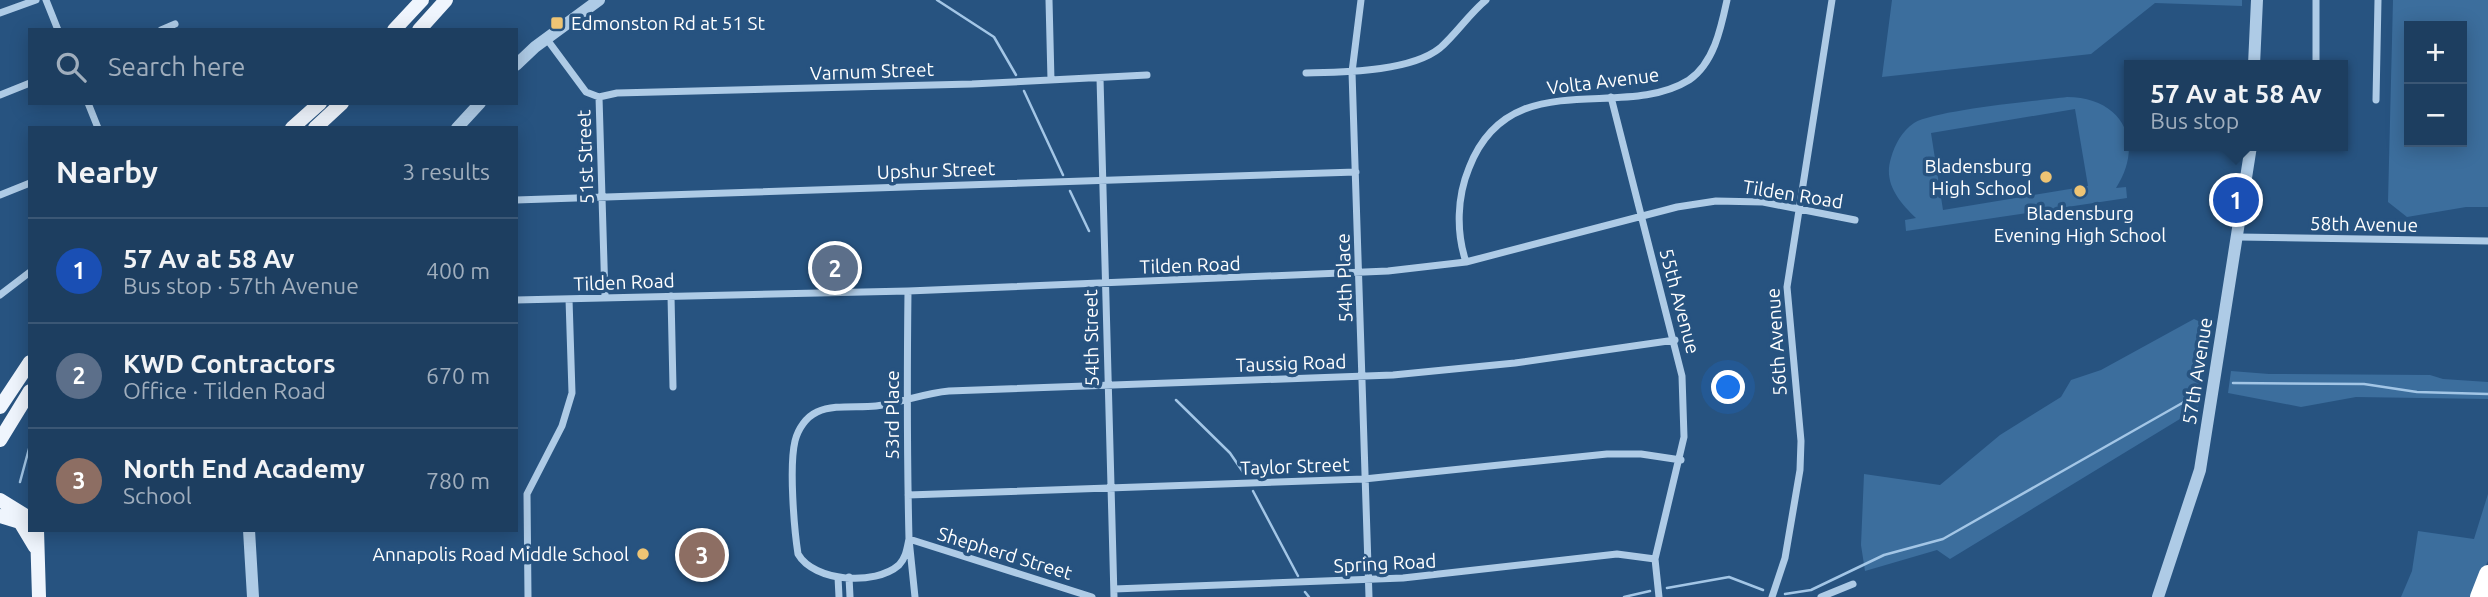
<!DOCTYPE html>
<html lang="en">
<head>
<meta charset="utf-8">
<style>
  :root { --surface:#1d3e60; --page:#254566; --text:#f1f3f6; --muted:#a0aebd; --line:#3b5775; --accent:#eec474 }
  body { margin:0; font-family:Ubuntu,sans-serif; background:var(--page); color:var(--text) }
  .controls { position:absolute; right:21px; top:21px; display:grid; overflow:hidden; border-radius:0px; box-shadow:0 4px 18px #0003 }
  .controls button { width:63px; height:63px; display:grid; place-items:center; padding:0; border:0; border-bottom:2px solid var(--line); background:var(--surface); color:var(--text); font:35px sans-serif }
  .you { position:absolute; left:1729px; top:388px; width:24px; height:24px; margin:-18px; border:5px solid #fff; border-radius:50%; background:#1a73e8; box-shadow:0 0 0 10px #1a73e833 }
  .badge { display:grid; place-items:center; width:46px; height:46px; border-radius:50%; background:var(--accent); color:#fff; font-size:23px; font-weight:700 }
  .pin { position:absolute; translate:-50% -50%; border:4px solid #fff; box-shadow:0 2px 7px #0006 }
  .popup { position:absolute; left:2124px; top:60px; width:224px; height:91px; box-sizing:border-box; display:grid; place-content:center; border-radius:0px; background:var(--surface); filter:drop-shadow(0 2px 5px #0005); font-size:23px; white-space:nowrap; color:var(--muted) }
  .popup b { font-size:26px; color:var(--text) }
  .popup::after { content:''; position:absolute; left:50%; top:100%; margin-left:-14px; border:14px solid transparent; border-top-color:var(--surface) }
  .list { margin:0; padding:0; list-style:none }
  h2 { display:flex; justify-content:space-between; align-items:center; height:91px; margin:0; padding:0 28px; font-size:30px }
  h2 small { font-size:23px; font-weight:400; color:var(--muted) }
  .list li { display:grid; grid-template-columns:46px 1fr auto; gap:21px; align-items:center; box-sizing:border-box; height:105px; padding:0 28px; border-top:2px solid var(--line) }
  .list b { display:block; font-size:26px; white-space:nowrap }
  .list p { margin:0; font-size:23px; white-space:nowrap; color:var(--muted) }
  .list em { font-size:23px; font-style:normal; color:var(--muted) }
  .icon { flex:none; width:38px; height:38px; fill:none; stroke:currentColor; stroke-width:2; stroke-linecap:round; stroke-linejoin:round }
  .map { position:relative; flex:none; width:2488px; height:597px; overflow:hidden }
  .search { position:absolute; background:var(--surface); box-shadow:0 4px 18px #0003; left:28px; top:28px; width:490px; height:77px; display:flex; align-items:center; gap:18px; box-sizing:border-box; padding:0 24px; border-radius:0px; color:var(--muted); font-size:26px }
  .panel { position:absolute; background:var(--surface); box-shadow:0 4px 18px #0003; left:28px; top:126px; width:490px; height:406px; border-radius:0px }
  .map>svg:first-child { display:block }
</style>
</head>
<body>
<div class="map">
<svg width="2488" height="597" viewBox="0 0 2488 597">
  <rect width="100%" height="100%" fill="#275380"/>
  <path fill="#3c6e9d" fill-rule="evenodd" d="M1892,0H2242V6L2155,3L2091,54L1882,77Z
    M2393,0H2488V207H2466L2407,217L2388,202ZM2409,26H2462V142H2409Z
    M2067,97C2121,97 2146,141 2116,188L2126,187L2127,198L1906,231L1905,220L1916,218C1899,202 1883,183 1891,158C1895,144 1902,131 1914,123C1936,110 2036,101 2067,97ZM2075,109L2088,186L1943,210L1931,133Z
    M2194,319L2211,327L2198,408L1950,559L1937,550L1865,571L1861,545L1864,474L1940,485L2000,435L2061,397L2071,380L2101,370Z
    M2231,371L2269,374L2430,375L2443,379L2488,382V399L2356,397L2301,407L2228,393Z
    M2488,494V561L2470,597H2401L2412,571L2418,531L2474,539Z"/>
  <g fill="none" stroke-linecap="round" stroke-linejoin="round">
    <path stroke="#a3c6e6" stroke-width="2.5" d="M937,0L994,37L1016,75
      M1024,91L1063,175
      M1070,191L1089,231
      M2233,383L2364,384L2417,392L2488,394
      M1176,400L1230,453L1245,475
      M20,482L30,445
      M1253,491L1298,576
      M1667,588L1729,577L1763,590
      M1305,592L1309,597
      M1785,594L1811,590L1884,555L1943,539L2184,402
      M1624,597L1650,591"/>
    <path stroke="#aecbe6" stroke-width="7" d="M46,0L58,30
      M1049,0L1051,80
      M1361,0L1352,72L1369,597
      M0,13L36,0
      M161,30L175,24
      M546,38L586,92L599,97L617,93L972,84L1147,75
      M2316,65V0
      M1306,73C1343,72 1410,72 1440,48C1457,33 1469,14 1486,0
      M1100,78L1114,597
      M0,95L30,83
      M599,97L605,297
      M1611,97L1682,376L1684,437L1655,559L1659,597
      M2376,100L2378,0
      M88,103L98,128
      M0,195L30,183
      M516,200L1356,172
      M2239,237L2488,241
      M1466,262C1456,232 1457,197 1469,168C1510,62 1622,122 1689,80C1714,63 1721,28 1727,0
      M908,291C907,374 907,456 909,539C907,548 906,558 899,565C875,586 814,582 798,554C794,528 789,466 795,441C798,429 806,417 817,412C835,404 857,408 876,406C901,403 924,393 949,391L1393,375L1515,363L1675,340
      M0,295L30,272
      M671,296L673,387
      M516,300L908,291L1388,271L1466,262L1677,207L1716,201L1763,202L1855,220
      M908,495L1364,479L1607,454H1641L1681,460
      M838,577L839,597
      M849,577L850,597
      M1114,589L1403,578L1617,554L1655,559
      M528,597L527,494L562,426L572,393L569,299
      M915,597L909,539L1092,597
      M1772,597L1785,558L1800,470L1801,441L1787,287L1832,0
      M1821,597L1853,584"/>
    <path stroke="#aecbe6" stroke-width="12" d="M516,65L535,47L599,0
      M2254,65L2257,0
      M457,128L480,103
      M249,530L253,597
      M2158,597L2200,470L2251,146"/>
    <path stroke="#eff5fd" stroke-width="14" d="M394,30L422,0
      M419,30L446,0
      M292,128L320,103
      M315,128L342,103
      M0,407L30,362
      M0,440L30,391
      M0,500L26,516
      M0,516L20,522L35,547
      M37,530L39,597"/>
    <path stroke="#fff" stroke-width="18" d="M2479,597L2488,574"/>
  </g>
  <g fill="#eec474" stroke="#275380" stroke-width="2.5">
    <rect x="550" y="16" width="14" height="14" rx="3.5"/>
    <circle cx="2046" cy="177" r="7"/>
    <circle cx="2080" cy="191" r="7"/>
    <circle cx="643" cy="554" r="7"/>
  </g>
  <g text-anchor="middle" stroke-width="7" stroke-linejoin="round" paint-order="stroke">
    <g font-size="19" fill="#fff" stroke="#275380" text-anchor="end">
      <text x="571" y="30" text-anchor="start">Edmonston Rd at 51 St</text>
      <text x="2032" y="173">Bladensburg<tspan x="2032" dy="22">High School</tspan></text>
      <text x="2080" y="220" text-anchor="middle">Bladensburg<tspan x="2080" dy="22">Evening High School</tspan></text>
      <text x="629" y="561">Annapolis Road Middle School</text>
    </g>
    <g font-size="19" fill="#fff" stroke="#275380">
      <text transform="translate(872 71) rotate(-2)" y="7">Varnum Street</text>
      <text transform="translate(1603 81) rotate(-7)" y="7">Volta Avenue</text>
      <text transform="translate(585 157) rotate(-92)" y="7">51st Street</text>
      <text transform="translate(936 170) rotate(-2)" y="7">Upshur Street</text>
      <text transform="translate(1793 194) rotate(9)" y="7">Tilden Road</text>
      <text transform="translate(2364 224) rotate(1)" y="7">58th Avenue</text>
      <text transform="translate(1190 265) rotate(-2)" y="7">Tilden Road</text>
      <text transform="translate(1344 278) rotate(-92)" y="7">54th Place</text>
      <text transform="translate(624 282) rotate(-2)" y="7">Tilden Road</text>
      <text transform="translate(1680 301) rotate(75)" y="7">55th Avenue</text>
      <text transform="translate(1091 338) rotate(-91)" y="7">54th Street</text>
      <text transform="translate(1776 342) rotate(-94)" y="7">56th Avenue</text>
      <text transform="translate(1291 363) rotate(-2)" y="7">Taussig Road</text>
      <text transform="translate(2197 371) rotate(-81)" y="7">57th Avenue</text>
      <text transform="translate(892 415) rotate(-90)" y="7">53rd Place</text>
      <text transform="translate(1295 466) rotate(-2)" y="7">Taylor Street</text>
      <text transform="translate(1005 553) rotate(17)" y="7">Shepherd Street</text>
      <text transform="translate(1385 563) rotate(-3)" y="7">Spring Road</text>
    </g>
  </g>
</svg>
<div class="controls">
<button>+</button>
<button>−</button>
</div>
<div class="you"></div>
<div class="pin badge" style="left:2236px;top:200px;background:#1a4fb4">1</div>
<div class="popup"><b>57 Av at 58 Av</b>Bus stop</div>
<div class="pin badge" style="left:835px;top:268px;background:#5c6f8a">2</div>
<div class="pin badge" style="left:702px;top:555px;background:#8d6e63">3</div>
<div class="search"><svg class="icon" aria-label="search" viewBox="0 0 24 24"><circle cx="10" cy="10" r="6"/><path d="M15 15l6 6"/></svg>Search here</div>
<section class="panel">
<h2>Nearby<small>3 results</small></h2>
<ul class="list">
<li><span class="badge" style="background:#1a4fb4">1</span><div><b>57 Av at 58 Av</b><p>Bus stop · 57th Avenue</p></div><em>400 m</em></li>
<li><span class="badge" style="background:#5c6f8a">2</span><div><b>KWD Contractors</b><p>Office · Tilden Road</p></div><em>670 m</em></li>
<li><span class="badge" style="background:#8d6e63">3</span><div><b>North End Academy</b><p>School</p></div><em>780 m</em></li>
</ul>
</section>
</div>
</body>
</html>
